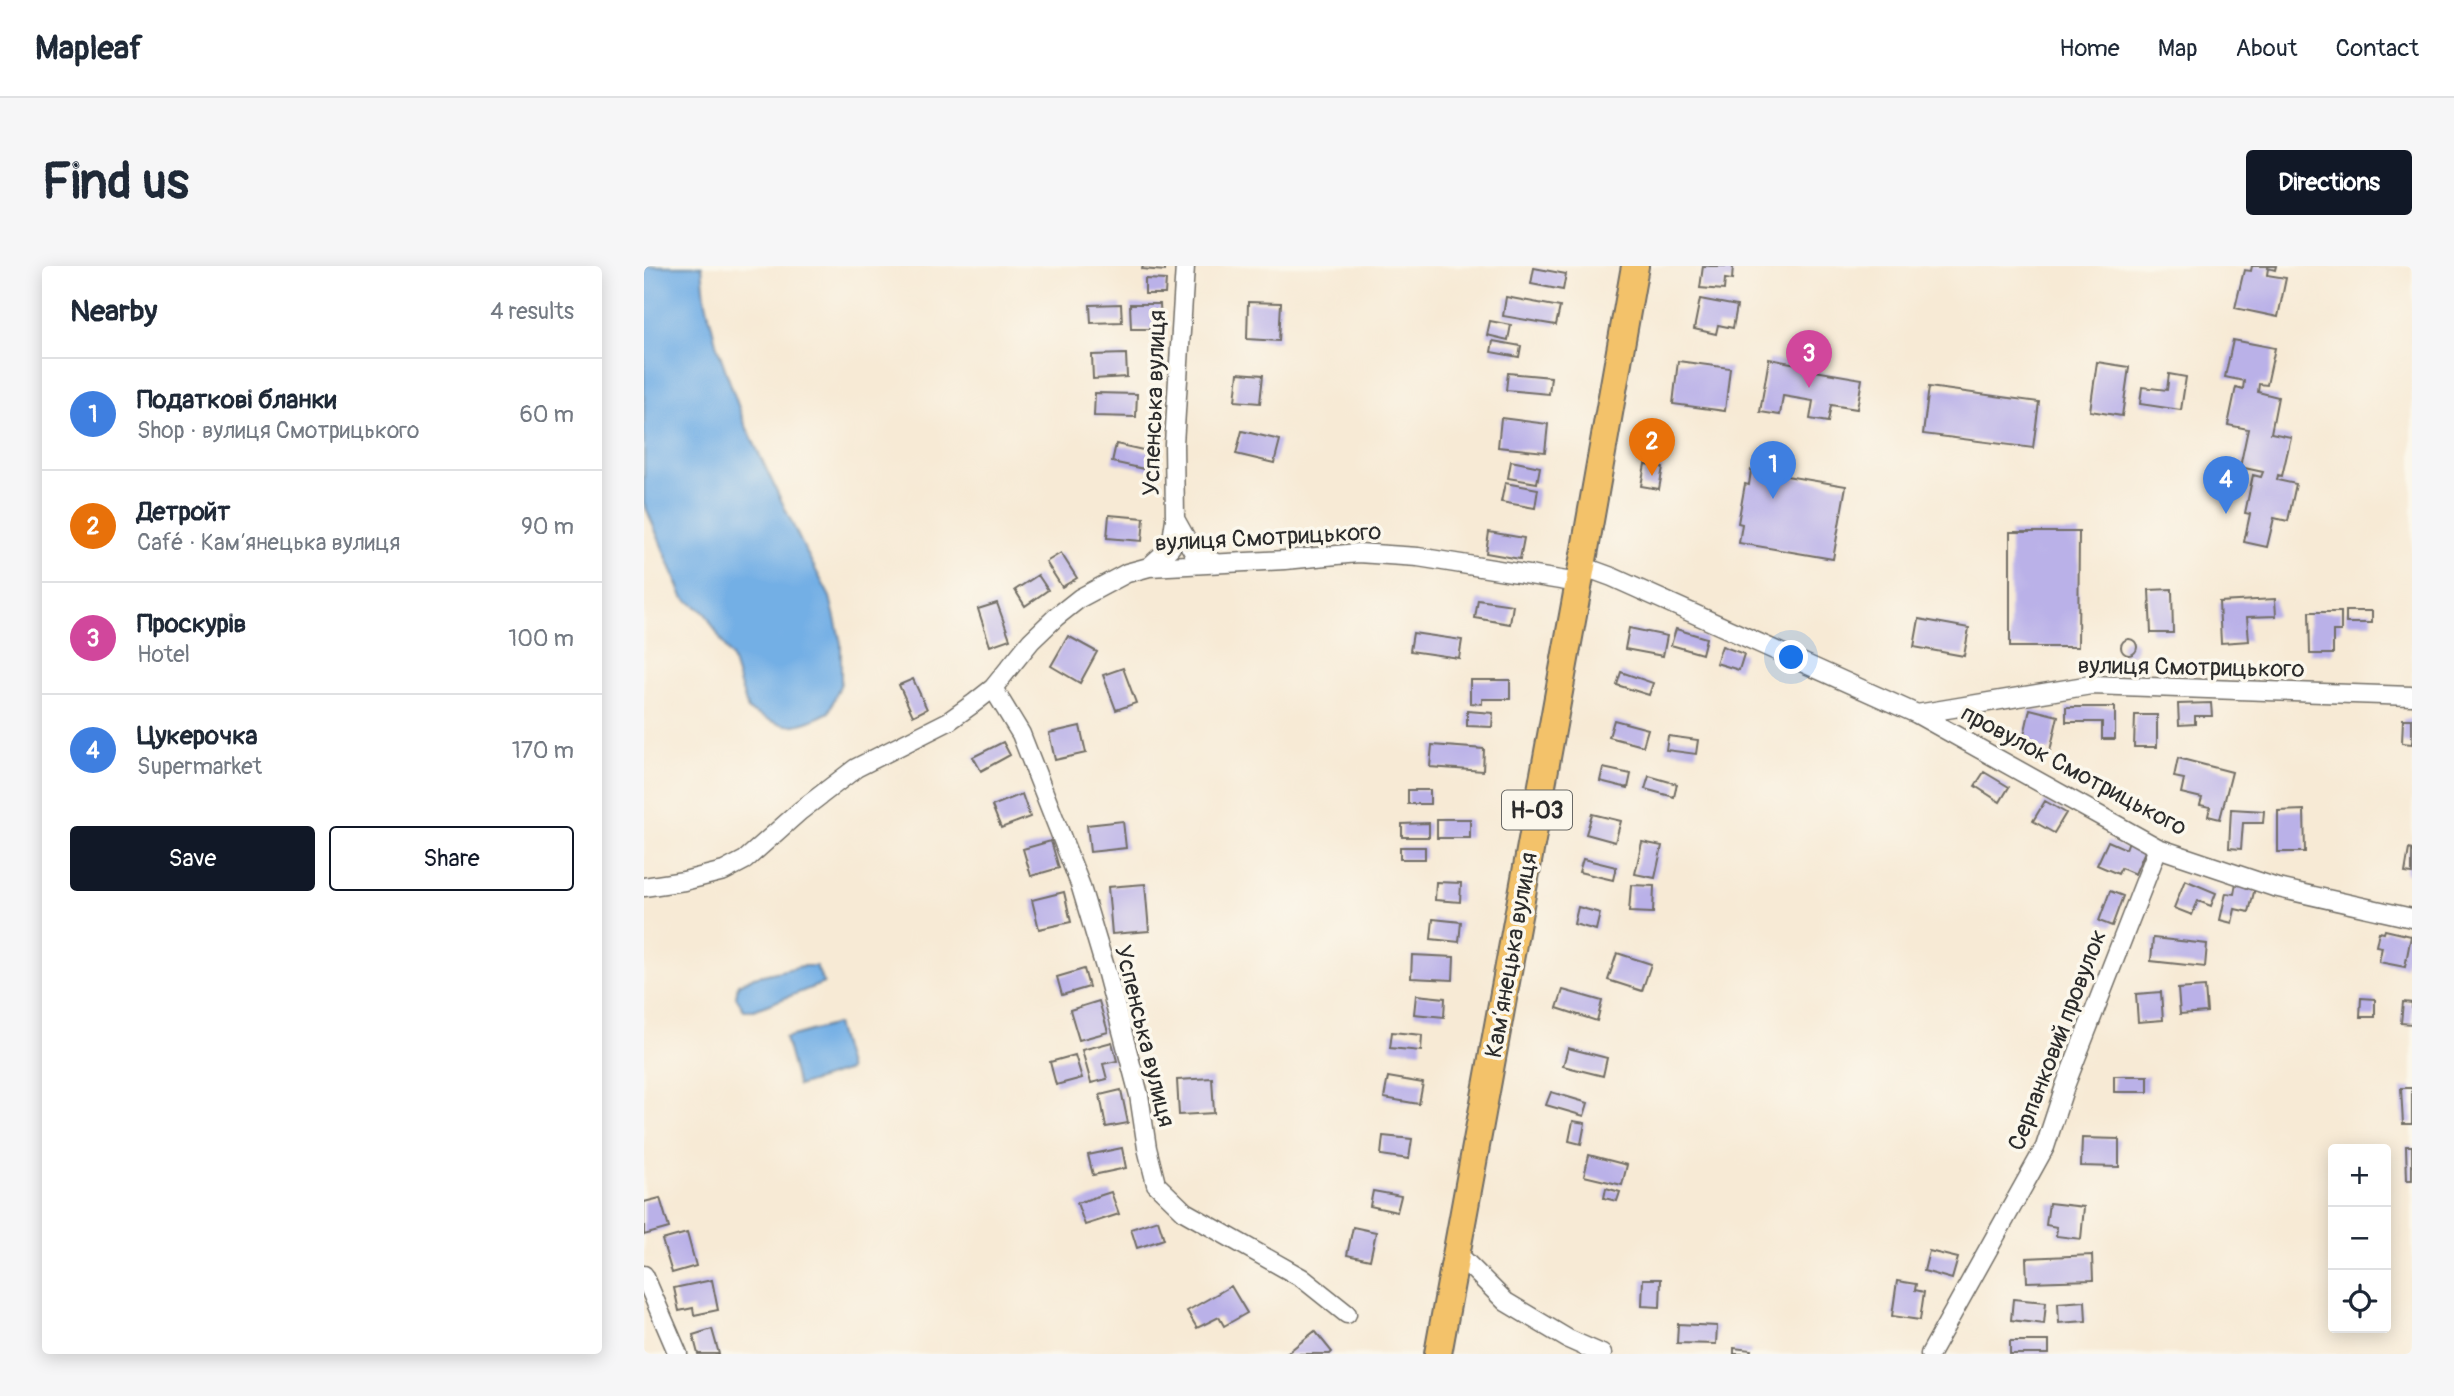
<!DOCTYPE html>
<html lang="en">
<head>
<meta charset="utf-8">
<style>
  :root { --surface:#fff; --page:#f6f6f7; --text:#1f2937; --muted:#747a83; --line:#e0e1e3; --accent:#111827 }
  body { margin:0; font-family:Pangolin,sans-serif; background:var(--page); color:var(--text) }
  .controls { position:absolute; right:21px; bottom:21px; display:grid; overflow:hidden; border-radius:7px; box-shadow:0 4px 18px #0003 }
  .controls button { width:63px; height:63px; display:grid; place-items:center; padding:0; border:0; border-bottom:2px solid var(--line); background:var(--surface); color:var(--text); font:35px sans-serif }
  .you { position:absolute; left:1148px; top:392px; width:24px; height:24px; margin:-18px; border:5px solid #fff; border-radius:50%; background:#1a73e8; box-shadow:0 0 0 10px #1a73e833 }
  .badge { display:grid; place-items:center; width:46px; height:46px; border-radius:50%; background:var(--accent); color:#fff; font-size:23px; font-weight:700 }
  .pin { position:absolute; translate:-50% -58px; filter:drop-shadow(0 2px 4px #0008) }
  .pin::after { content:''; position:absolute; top:37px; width:24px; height:21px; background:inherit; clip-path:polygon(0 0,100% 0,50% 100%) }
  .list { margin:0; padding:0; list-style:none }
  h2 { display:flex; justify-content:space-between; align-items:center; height:91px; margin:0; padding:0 28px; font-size:30px }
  h2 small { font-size:23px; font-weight:400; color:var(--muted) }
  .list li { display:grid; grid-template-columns:46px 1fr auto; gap:21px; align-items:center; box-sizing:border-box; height:112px; padding:0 28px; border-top:2px solid var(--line) }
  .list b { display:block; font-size:26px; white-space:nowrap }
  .list p { margin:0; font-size:23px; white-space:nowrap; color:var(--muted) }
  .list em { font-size:23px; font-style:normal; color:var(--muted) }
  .actions { display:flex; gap:14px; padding:21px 28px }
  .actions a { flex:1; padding:16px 0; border:2px solid var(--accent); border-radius:7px; text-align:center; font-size:24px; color:var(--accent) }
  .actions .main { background:var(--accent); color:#fff }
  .icon { flex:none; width:38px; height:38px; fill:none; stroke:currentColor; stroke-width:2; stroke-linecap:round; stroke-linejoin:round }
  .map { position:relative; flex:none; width:1768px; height:1088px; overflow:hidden; border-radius:7px }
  header { display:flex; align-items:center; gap:42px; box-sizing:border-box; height:98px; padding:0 35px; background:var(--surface); border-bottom:2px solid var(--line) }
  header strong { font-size:33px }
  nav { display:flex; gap:38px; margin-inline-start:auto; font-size:24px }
  .intro { display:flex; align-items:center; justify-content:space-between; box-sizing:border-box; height:168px; padding:0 42px }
  h1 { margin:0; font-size:49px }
  .button { padding:18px 32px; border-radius:7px; background:var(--accent); color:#fff; font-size:24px; font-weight:700 }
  main { display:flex; gap:42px; padding:0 42px }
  aside { flex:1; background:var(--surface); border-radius:7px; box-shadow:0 4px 18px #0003 }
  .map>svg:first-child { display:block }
</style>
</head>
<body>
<header>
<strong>Mapleaf</strong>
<nav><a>Home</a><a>Map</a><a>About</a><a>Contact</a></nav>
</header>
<div class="intro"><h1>Find us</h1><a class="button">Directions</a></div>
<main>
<aside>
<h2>Nearby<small>4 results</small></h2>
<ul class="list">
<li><span class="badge" style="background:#3f7fe0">1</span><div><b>Податкові бланки</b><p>Shop · вулиця Смотрицького</p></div><em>60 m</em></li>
<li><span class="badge" style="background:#e8710a">2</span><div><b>Детройт</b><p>Café · Камʼянецька вулиця</p></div><em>90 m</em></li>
<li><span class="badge" style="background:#d1479c">3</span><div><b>Проскурів</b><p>Hotel</p></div><em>100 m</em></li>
<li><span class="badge" style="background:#3f7fe0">4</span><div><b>Цукерочка</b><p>Supermarket</p></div><em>170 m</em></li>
</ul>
<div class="actions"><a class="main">Save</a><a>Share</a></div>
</aside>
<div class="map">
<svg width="1768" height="1088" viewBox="0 0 1768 1088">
  <rect width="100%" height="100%" fill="#fbf7ec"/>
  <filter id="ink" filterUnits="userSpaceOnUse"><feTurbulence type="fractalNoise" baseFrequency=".0143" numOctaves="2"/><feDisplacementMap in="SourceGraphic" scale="14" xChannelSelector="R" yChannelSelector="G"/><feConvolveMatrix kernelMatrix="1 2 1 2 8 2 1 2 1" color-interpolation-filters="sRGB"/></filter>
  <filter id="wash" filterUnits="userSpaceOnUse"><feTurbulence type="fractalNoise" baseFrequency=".00686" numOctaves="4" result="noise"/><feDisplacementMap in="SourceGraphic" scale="28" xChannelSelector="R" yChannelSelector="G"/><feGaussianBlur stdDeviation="1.57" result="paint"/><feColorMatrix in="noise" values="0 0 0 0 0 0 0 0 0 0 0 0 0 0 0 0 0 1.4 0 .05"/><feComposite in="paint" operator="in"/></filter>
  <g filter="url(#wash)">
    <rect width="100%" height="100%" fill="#f7ead5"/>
    <path fill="#73afe5" stroke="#4f6d88" stroke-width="2" d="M0,0H58L61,32L72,77L100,156L157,276L186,331L197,377V417L185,446C146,466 142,462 104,444L88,393L61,347L39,331L0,237Z
      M158,700H172L180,717L110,744H100L92,731L94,718L110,711Z
      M192,758L205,804L154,820L141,772Z"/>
    <g id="blocks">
      <path fill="#bab1e8" d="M499,0H521V5L498,3Z
        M1059,0H1089L1088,14L1081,13L1080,24L1056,22Z
        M1608,0H1632L1631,4L1624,2L1623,9L1642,12L1634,51L1591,42L1600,4L1607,5Z
        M890,2L922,8L919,24L887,18Z
        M501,13L522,14L521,28H501Z
        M862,31L916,41L912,59L859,50Z
        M1056,33L1093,40L1089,62L1074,59L1072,68L1050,63Z
        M604,36L637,37L635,75L603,73Z
        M477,38L478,56L447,57L446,39Z
        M486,38H516L517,63H487Z
        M846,55L867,59L864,74L843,69Z
        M1589,74L1631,82L1623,119L1615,118L1614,126L1634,131L1627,167L1647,171L1638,210L1634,209L1633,214L1652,218L1644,255L1630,252L1623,281L1600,276L1606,248L1601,247L1609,209L1617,211L1619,206L1596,201L1604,163L1584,159L1592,121L1599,123L1600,115L1581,111Z
        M849,75L877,80L875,91L847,86Z
        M482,88L483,111L449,113L448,89Z
        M1125,93L1159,99V103L1218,113L1213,143L1187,139L1184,156L1166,153L1169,135L1139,130L1136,149L1116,146Z
        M1034,95L1086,102L1081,145L1029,138Z
        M1453,96L1485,101L1478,150L1446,145Z
        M594,107L619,109L616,137L591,135Z
        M864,107L907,111L905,128L862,124Z
        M1525,108L1542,111L1537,144L1496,138L1498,121L1523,124Z
        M1285,121L1395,136L1389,182L1279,168Z
        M451,127L493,128L492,151L450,150Z
        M857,152L904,158L901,186L854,181Z
        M598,165L636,174L630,197L592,188Z
        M472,178L508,186L505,204L468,196Z
        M867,195L896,201L893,217L864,212Z
        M1001,198L1019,201L1015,223L997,220Z
        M1107,204L1202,220L1189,293L1095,277L1098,258L1094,257L1101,218L1105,219Z
        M861,217L894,223L891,242L857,236Z
        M465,249L500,252L498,275L463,272Z
        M845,266L880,272L876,293L842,287Z
        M1366,266H1435L1434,381H1366Z
        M417,287L433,312L418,321L402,296Z
        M394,309L404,324L381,340L371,324Z
        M1528,323L1529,367H1507L1505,324Z
        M1631,333L1632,350L1603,351L1605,375L1577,377L1575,336Z
        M834,334L869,339L866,358L831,352Z
        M353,337L366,373L346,380L334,343Z
        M1702,345H1728V357H1702Z
        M1665,346H1697V365H1689V388H1666Z
        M1275,353L1325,362L1320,390L1270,381Z
        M985,362L1023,370L1019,390L981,383Z
        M1032,363L1062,372L1058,388L1027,379Z
        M769,367L818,374L815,392L766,385Z
        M424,370L453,386L436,417L407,400Z
        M1477 381a8 8 0 1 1 16 0a8 8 0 1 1-16 0Z
        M1078,380L1100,388L1095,404L1072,397Z
        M479,402L492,437L472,444L459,409Z
        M977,406L1009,417L1005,429L973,419Z
        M269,413L283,443L269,450L255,419Z
        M826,414H866V433H838V438L826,437Z
        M1567,437L1568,450H1551V458L1535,459L1534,438Z
        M1422,441H1471V473H1458V456H1422Z
        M1386,443L1414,450L1406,485L1378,478Z
        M823,445L849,447L848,461L823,460Z
        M1491,449H1513V481H1490Z
        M1759,453H1768V478L1758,477Z
        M970,454L1004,463L999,480L965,471Z
        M436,460L442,487L411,494L405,467Z
        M1024,470L1054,474L1052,488L1022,484Z
        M359,476L366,489L337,505L329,491Z
        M788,479L840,483L839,505L786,501Z
        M1534,492L1588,506L1576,553L1564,550L1566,541L1556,539L1558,532L1537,527L1540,513L1530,511Z
        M959,502L987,508L984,522L956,515Z
        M1340,506L1365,521L1356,536L1331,520Z
        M1005,510L1033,518L1030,531L1001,523Z
        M764,524H786V538H764Z
        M378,528L386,551L357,562L348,540Z
        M1401,535L1422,547L1410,567L1389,555Z
        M1587,543L1620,545L1619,557H1599L1597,583L1585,582Z
        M1660,544L1661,586H1634V545Z
        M948,548L977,555L971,576L942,568Z
        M793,553H826V572H793Z
        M479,555L482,582L446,586L443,559Z
        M785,557V571H758V558Z
        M407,575L415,602L387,610L379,583Z
        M1464,575L1482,583L1485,575L1502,583L1491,608L1477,602L1474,608L1453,599Z
        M998,576L1018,580L1011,612L991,608Z
        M756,581H781V593H756Z
        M1765,583L1768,584V608L1761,607Z
        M939,593L972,601L969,614L935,606Z
        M1541,614L1572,627L1567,640L1554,635L1548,649L1530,642Z
        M792,616L817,617L816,636L791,634Z
        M1592,617L1611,622L1605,646L1591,643L1588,657L1576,654L1582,627L1590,628Z
        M501,618L505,665L468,668L464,621Z
        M987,619L1010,620L1009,647L985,646Z
        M1466,625L1479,630L1468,660L1455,655Z
        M420,626L427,656L395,663L388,634Z
        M934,641L956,647L952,664L930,658Z
        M789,653L817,656L815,676L787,673Z
        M1741,664L1767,670L1761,701L1735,696L1738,681L1732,680L1735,666L1740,667Z
        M1509,672L1563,678L1561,701L1507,695Z
        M973,687L1007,698L998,725L964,714Z
        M768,689L810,691L809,714L767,712Z
        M440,703L445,721L418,729L413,711Z
        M1561,721L1563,746L1536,748L1534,723Z
        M919,724L958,735L953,755L913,742Z
        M1517,726L1519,754L1494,756L1492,728Z
        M772,729L801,732L800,751L770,748Z
        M1717,732L1731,733V751H1716Z
        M455,735L464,766L435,774L426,744Z
        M1759,736L1768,737V758L1757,757Z
        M748,766L778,769L777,785L746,782Z
        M468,776L473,795L459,798L463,813L447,817L438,784Z
        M924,782L963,792L959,810L919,800Z
        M431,789L438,812L412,819L406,796Z
        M1470,810H1504V826H1470Z
        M744,811L779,817L775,838L740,832Z
        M568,812L570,847L535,849L533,814Z
        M1757,822H1768V858H1759Z
        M477,824L484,857L462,861L456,829Z
        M907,826L944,837L940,850L902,839Z
        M929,855L941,857L937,878L925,875Z
        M739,870L768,873L765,893L737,889Z
        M1438,872L1475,873V901L1437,900Z
        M1762,880H1768V914H1763Z
        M478,882L482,902L449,909L444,889Z
        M945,889L983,899L978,919L940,910Z
        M962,922L976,926L973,935L960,932Z
        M729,925L757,930L753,946L726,940Z
        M467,926L475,948L441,959L433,937Z
        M16,932L25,962L0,969V936Z
        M1405,937L1440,941L1437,973L1412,970L1413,961L1402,959Z
        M514,954L520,973L493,982L487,963Z
        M709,961L732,966L726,994L703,989Z
        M43,967L52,1000L28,1007L18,974Z
        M1285,985L1314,992L1308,1013L1280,1005Z
        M1448,989L1449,1014L1383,1016L1382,992Z
        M999,1013H1017L1016,1041L998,1040Z
        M68,1014L74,1044L50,1049L49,1042L35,1045L30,1022Z
        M1253,1015L1272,1018L1271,1024L1280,1026L1276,1054L1248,1050Z
        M587,1020L603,1047L580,1060L575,1051L553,1062L543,1045Z
        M1369,1033L1402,1036L1400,1058L1367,1054Z
        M1441,1035L1442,1055L1415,1057L1414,1037Z
        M1034,1058L1073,1060L1072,1078L1033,1077Z
        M68,1063L75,1088H54L49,1069Z
        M671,1065L688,1086L686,1088H642Z
        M1366,1075H1405V1088H1366Z
        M1090,1082L1107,1084L1106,1088H1090Z"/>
    </g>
  </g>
  <g filter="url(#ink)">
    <use href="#blocks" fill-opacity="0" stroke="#726e66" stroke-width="2"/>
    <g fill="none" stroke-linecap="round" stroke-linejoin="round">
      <g stroke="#726e66" stroke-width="21">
        <path id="minor" d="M541,0L530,178L531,253L550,287L570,296
          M938,300L968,311L1273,448L1447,419L1768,430
          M505,301L527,281L531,253
          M349,422L377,468L436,618L463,708L495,829L503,882L512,918L541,946L658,1012L703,1048
          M1273,448L1514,582L1630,621L1768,652
          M0,621L40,615L80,605L101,594L156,545L212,502L305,455L330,437L349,422L387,375L412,351L436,332L483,307L505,301L641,294L714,287L774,291L935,317
          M813,987L862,1036L924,1073L958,1088
          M0,1009L34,1088
          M1286,1088L1401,881L1421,820L1514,582"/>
      </g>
      <g stroke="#726e66" stroke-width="30">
        <path id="primary" d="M794,1088L938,300L991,0"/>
      </g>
      <use href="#minor" stroke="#fff" stroke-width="18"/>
      <use href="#primary" stroke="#f3c26a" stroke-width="26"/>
    </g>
  </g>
  <g text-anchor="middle" stroke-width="7" stroke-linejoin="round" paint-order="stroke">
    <rect fill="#fbf7ec" stroke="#696865" stroke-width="2" x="858" y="524.5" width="70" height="39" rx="5"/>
    <g font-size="23" font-weight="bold" fill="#2b2b2b">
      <text x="893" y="552">Н-03</text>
    </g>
    <g font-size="24" fill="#2b2b2b" stroke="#fbf7ec">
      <text transform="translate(510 137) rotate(-88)" y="8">Успенська вулиця</text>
      <text transform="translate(624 271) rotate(-3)" y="8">вулиця Смотрицького</text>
      <text transform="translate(1547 401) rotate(1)" y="8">вулиця Смотрицького</text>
      <text transform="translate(1430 504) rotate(28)" y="8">провулок Смотрицького</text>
      <text transform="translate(867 689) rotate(-80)" y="8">Камʼянецька вулиця</text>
      <text transform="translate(501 770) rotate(76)" y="8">Успенська вулиця</text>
      <text transform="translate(1413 774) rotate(-69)" y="8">Серпанковий провулок</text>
    </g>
  </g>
</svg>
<div class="controls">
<button>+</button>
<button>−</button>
<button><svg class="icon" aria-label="locate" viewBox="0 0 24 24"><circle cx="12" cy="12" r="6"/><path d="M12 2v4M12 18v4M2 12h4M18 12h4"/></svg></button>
</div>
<div class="you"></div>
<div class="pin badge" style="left:1129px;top:233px;background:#3f7fe0">1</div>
<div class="pin badge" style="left:1008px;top:210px;background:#e8710a">2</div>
<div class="pin badge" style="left:1165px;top:122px;background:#d1479c">3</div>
<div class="pin badge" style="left:1582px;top:248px;background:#3f7fe0">4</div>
</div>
</main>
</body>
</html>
